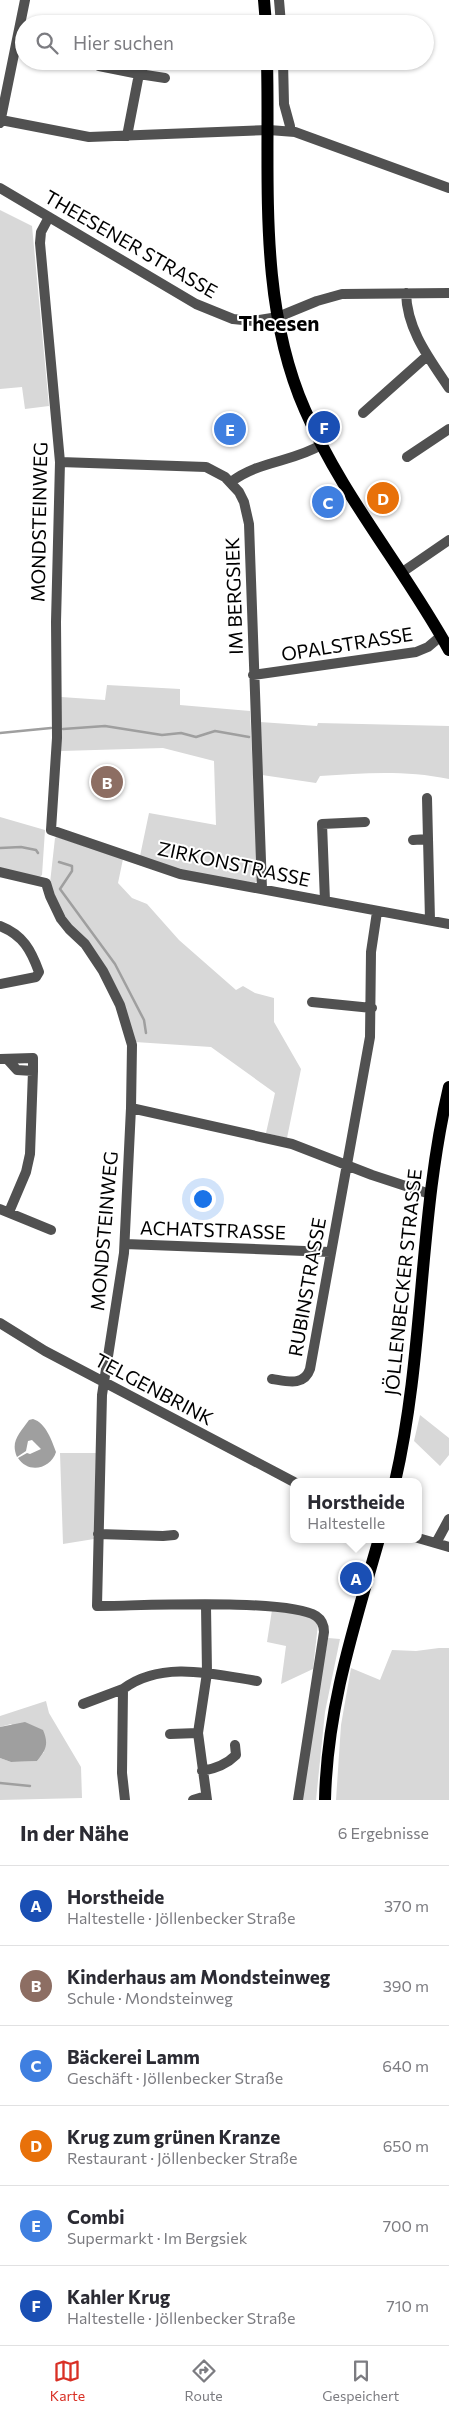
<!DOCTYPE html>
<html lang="de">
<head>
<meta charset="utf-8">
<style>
  :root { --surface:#fff; --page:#f2f2f3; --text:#2b2b33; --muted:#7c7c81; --line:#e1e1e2; --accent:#d93025 }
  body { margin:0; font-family:Commissioner,sans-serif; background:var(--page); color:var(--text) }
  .you { position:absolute; left:202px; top:1198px; width:18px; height:18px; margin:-12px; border:4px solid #fff; border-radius:50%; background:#1a73e8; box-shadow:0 0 0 8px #1a73e833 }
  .badge { display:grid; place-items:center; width:32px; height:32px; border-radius:50%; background:var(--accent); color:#fff; font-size:16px; font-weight:700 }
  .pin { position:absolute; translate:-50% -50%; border:2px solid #fff; box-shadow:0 1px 5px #0006 }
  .popup { position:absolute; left:290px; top:1478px; width:132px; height:65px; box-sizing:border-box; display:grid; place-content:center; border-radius:10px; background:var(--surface); filter:drop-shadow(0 1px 4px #0005); font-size:16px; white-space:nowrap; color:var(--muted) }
  .popup b { font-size:19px; color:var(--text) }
  .popup::after { content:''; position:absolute; left:50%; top:100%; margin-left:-10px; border:10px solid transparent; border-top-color:var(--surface) }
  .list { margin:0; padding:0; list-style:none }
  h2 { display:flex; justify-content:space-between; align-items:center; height:65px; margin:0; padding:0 20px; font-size:21px }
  h2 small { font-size:16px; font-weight:400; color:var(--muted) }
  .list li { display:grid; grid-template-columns:32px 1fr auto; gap:15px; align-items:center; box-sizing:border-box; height:80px; padding:0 20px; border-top:1px solid var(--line) }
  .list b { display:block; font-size:19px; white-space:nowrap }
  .list p { margin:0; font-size:16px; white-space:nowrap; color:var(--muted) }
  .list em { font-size:16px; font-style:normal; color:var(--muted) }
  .icon { flex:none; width:28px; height:28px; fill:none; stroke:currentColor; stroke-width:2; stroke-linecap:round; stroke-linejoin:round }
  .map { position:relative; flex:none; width:449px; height:1800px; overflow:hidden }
  .search { position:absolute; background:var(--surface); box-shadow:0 1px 4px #0004; left:15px; right:15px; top:15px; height:55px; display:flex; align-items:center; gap:12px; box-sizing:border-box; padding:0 18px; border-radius:28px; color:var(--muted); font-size:19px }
  .sheet { height:545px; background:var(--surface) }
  nav { display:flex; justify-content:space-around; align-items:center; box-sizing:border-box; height:70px; border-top:1px solid var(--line); background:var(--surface); font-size:14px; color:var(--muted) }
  nav a { display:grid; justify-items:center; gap:2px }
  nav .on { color:var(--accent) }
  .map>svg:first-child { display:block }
</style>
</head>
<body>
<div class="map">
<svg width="449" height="1800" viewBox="0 0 449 1800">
  <rect width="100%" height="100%" fill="#fff"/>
  <path fill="#d8d8d8" d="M0,210L32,226L49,406L25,409L22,387L0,389Z
    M107,685L180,689V705L250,711L258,880L254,884L175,869L140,856L149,813L216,825L214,761L163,748L61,751V697L105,700Z
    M260,722L317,726L318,723L449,726V779C405,770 364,773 320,776L316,783L262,775Z
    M0,817L45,830L42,875L38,878L0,868Z
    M57,837L123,859L118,883L132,898L147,904L179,940L236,990L243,986L255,993L274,998V1022L301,1069L287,1138L266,1133L275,1093L211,1047L135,1042L120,996L64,918L50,883L55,838Z
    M420,1415L449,1438V1455L440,1466L414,1441Z
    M60,1453H96L94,1539L63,1544Z
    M272,1610L309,1616L318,1624L313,1669L281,1684L286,1646L267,1642Z
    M328,1638L340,1639L325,1712L316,1800H300Z
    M439,1648H449V1800H336L341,1725L351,1668L380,1680L392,1650L416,1651Z
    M46,1701L49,1713L81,1767L82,1798L0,1800V1758L11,1762L37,1761L44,1752L11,1724L0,1727V1716Z"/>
  <path fill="#9f9f9f" d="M33,1419C46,1423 52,1441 56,1452C51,1469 28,1474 18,1458L27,1453L30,1454L41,1449L32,1440L28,1441L26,1451L17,1457C10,1441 20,1433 29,1420Z
    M25,1722L43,1730C49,1744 46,1750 37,1761L11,1762L0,1758V1727Z"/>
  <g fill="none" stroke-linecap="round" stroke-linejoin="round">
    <path stroke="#9f9f9f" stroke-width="2.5" d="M63,729L105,726L162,735L181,733L196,737L215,731L249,737
      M0,733L51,728
      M0,848L21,847L36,850L38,853
      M59,862L72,866V871L60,889L115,964L144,1020L146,1033
      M0,1783L30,1786"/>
    <path stroke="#515151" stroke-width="10" d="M279,0L281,24
      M283,61L284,104L290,126V131
      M99,66L139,74
      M1,120L89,137L269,130L295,132L449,188
      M0,123L25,0
      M127,136L139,74L165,78
      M0,188L196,304L233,319L253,321L278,317L317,301L342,294L449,293
      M49,217L41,232L40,243L60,462L56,622L57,738L51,830L180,874L449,924
      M406,293C407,330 429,358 449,388
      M363,413L427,356
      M407,457L449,429
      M60,462L206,467L225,477L239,492L244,502L249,524L262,889
      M231,482C258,461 293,462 321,445
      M401,573L449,540
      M253,675L416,652L428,647L441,636
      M428,839L430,920
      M413,840L428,839L427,798
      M0,872L46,883L50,896L61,919L69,929L85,944L103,971L120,1005L132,1045L131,1108L124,1253L102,1395L97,1606C138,1606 287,1598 316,1616C322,1620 324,1625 324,1632L298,1800
      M325,901L322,824L365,822
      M0,926C23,935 31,950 39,972L36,977L0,984
      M312,1002L372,1008
      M0,1059L33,1058V1071L17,1070L7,1059
      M131,1108L292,1144L372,1175L430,1194
      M0,1209L51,1230
      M9,1212L26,1172L30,1154L33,1071
      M125,1244L330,1252
      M0,1323L45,1351L294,1482
      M272,1379C286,1381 304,1387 310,1369L370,1037L371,952L377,912
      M98,1534L163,1536L174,1535
      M418,1538L449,1547
      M436,1543L449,1519
      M206,1606L207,1673L198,1733L207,1800
      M83,1704L123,1689
      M170,1734L198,1733
      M202,1771C214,1769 227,1764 236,1755L235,1745
      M125,1800L122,1773L123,1689C161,1660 214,1674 257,1681
      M193,1800L206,1796"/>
    <path stroke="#000" stroke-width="12" d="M264,0L266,24
      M267,61C270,176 257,301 305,410C342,496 404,568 449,650
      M395,1482C425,1352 418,1217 449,1087
      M325,1800C327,1708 354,1627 379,1539"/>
  </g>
  <g text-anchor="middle" stroke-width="4" stroke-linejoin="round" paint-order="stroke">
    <g font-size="19" fill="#000" stroke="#fff">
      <text transform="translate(131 244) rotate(30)" y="7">THEESENER STRASSE</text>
      <text transform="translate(39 522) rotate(-89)" y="7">MONDSTEINWEG</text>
      <text transform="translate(234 596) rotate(-92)" y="7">IM BERGSIEK</text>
      <text transform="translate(347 644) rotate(-9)" y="7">OPALSTRASSE</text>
      <text transform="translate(234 864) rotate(12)" y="7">ZIRKONSTRASSE</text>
      <text transform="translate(213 1230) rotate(2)" y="7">ACHATSTRASSE</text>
      <text transform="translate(104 1231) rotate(-85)" y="7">MONDSTEINWEG</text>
      <text transform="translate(403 1282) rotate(-84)" y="7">JÖLLENBECKER STRASSE</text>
      <text transform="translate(307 1287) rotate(-80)" y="7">RUBINSTRASSE</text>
      <text transform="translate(154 1389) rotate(28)" y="7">TELGENBRINK</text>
    </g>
    <g font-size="21" font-weight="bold" fill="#000" stroke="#fff">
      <text x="279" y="331">Theesen</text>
    </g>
  </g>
</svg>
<div class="you"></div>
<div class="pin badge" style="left:356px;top:1578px;background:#1a4fb4">A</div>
<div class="popup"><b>Horstheide</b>Haltestelle</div>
<div class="pin badge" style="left:107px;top:782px;background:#8d6e63">B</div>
<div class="pin badge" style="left:328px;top:502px;background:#3f7fe0">C</div>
<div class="pin badge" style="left:383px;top:498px;background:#e8710a">D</div>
<div class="pin badge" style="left:230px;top:429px;background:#3f7fe0">E</div>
<div class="pin badge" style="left:324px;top:427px;background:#1a4fb4">F</div>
<div class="search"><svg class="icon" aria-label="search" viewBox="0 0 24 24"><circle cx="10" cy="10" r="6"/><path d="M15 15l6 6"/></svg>Hier suchen</div>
</div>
<section class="sheet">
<h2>In der Nähe<small>6 Ergebnisse</small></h2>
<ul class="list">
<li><span class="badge" style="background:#1a4fb4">A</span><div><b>Horstheide</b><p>Haltestelle · Jöllenbecker Straße</p></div><em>370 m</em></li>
<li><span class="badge" style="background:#8d6e63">B</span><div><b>Kinderhaus am Mondsteinweg</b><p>Schule · Mondsteinweg</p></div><em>390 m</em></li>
<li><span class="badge" style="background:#3f7fe0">C</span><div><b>Bäckerei Lamm</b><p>Geschäft · Jöllenbecker Straße</p></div><em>640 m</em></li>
<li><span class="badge" style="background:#e8710a">D</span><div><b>Krug zum grünen Kranze</b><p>Restaurant · Jöllenbecker Straße</p></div><em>650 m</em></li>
<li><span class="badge" style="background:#3f7fe0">E</span><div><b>Combi</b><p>Supermarkt · Im Bergsiek</p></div><em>700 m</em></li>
<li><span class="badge" style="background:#1a4fb4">F</span><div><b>Kahler Krug</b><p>Haltestelle · Jöllenbecker Straße</p></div><em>710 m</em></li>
</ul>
</section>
<nav>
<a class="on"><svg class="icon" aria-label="map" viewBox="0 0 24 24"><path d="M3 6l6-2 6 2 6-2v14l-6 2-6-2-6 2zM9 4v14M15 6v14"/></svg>Karte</a>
<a><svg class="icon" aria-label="directions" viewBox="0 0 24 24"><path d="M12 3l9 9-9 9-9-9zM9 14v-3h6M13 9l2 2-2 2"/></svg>Route</a>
<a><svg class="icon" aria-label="saved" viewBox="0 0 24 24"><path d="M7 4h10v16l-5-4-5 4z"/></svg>Gespeichert</a>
</nav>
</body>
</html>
